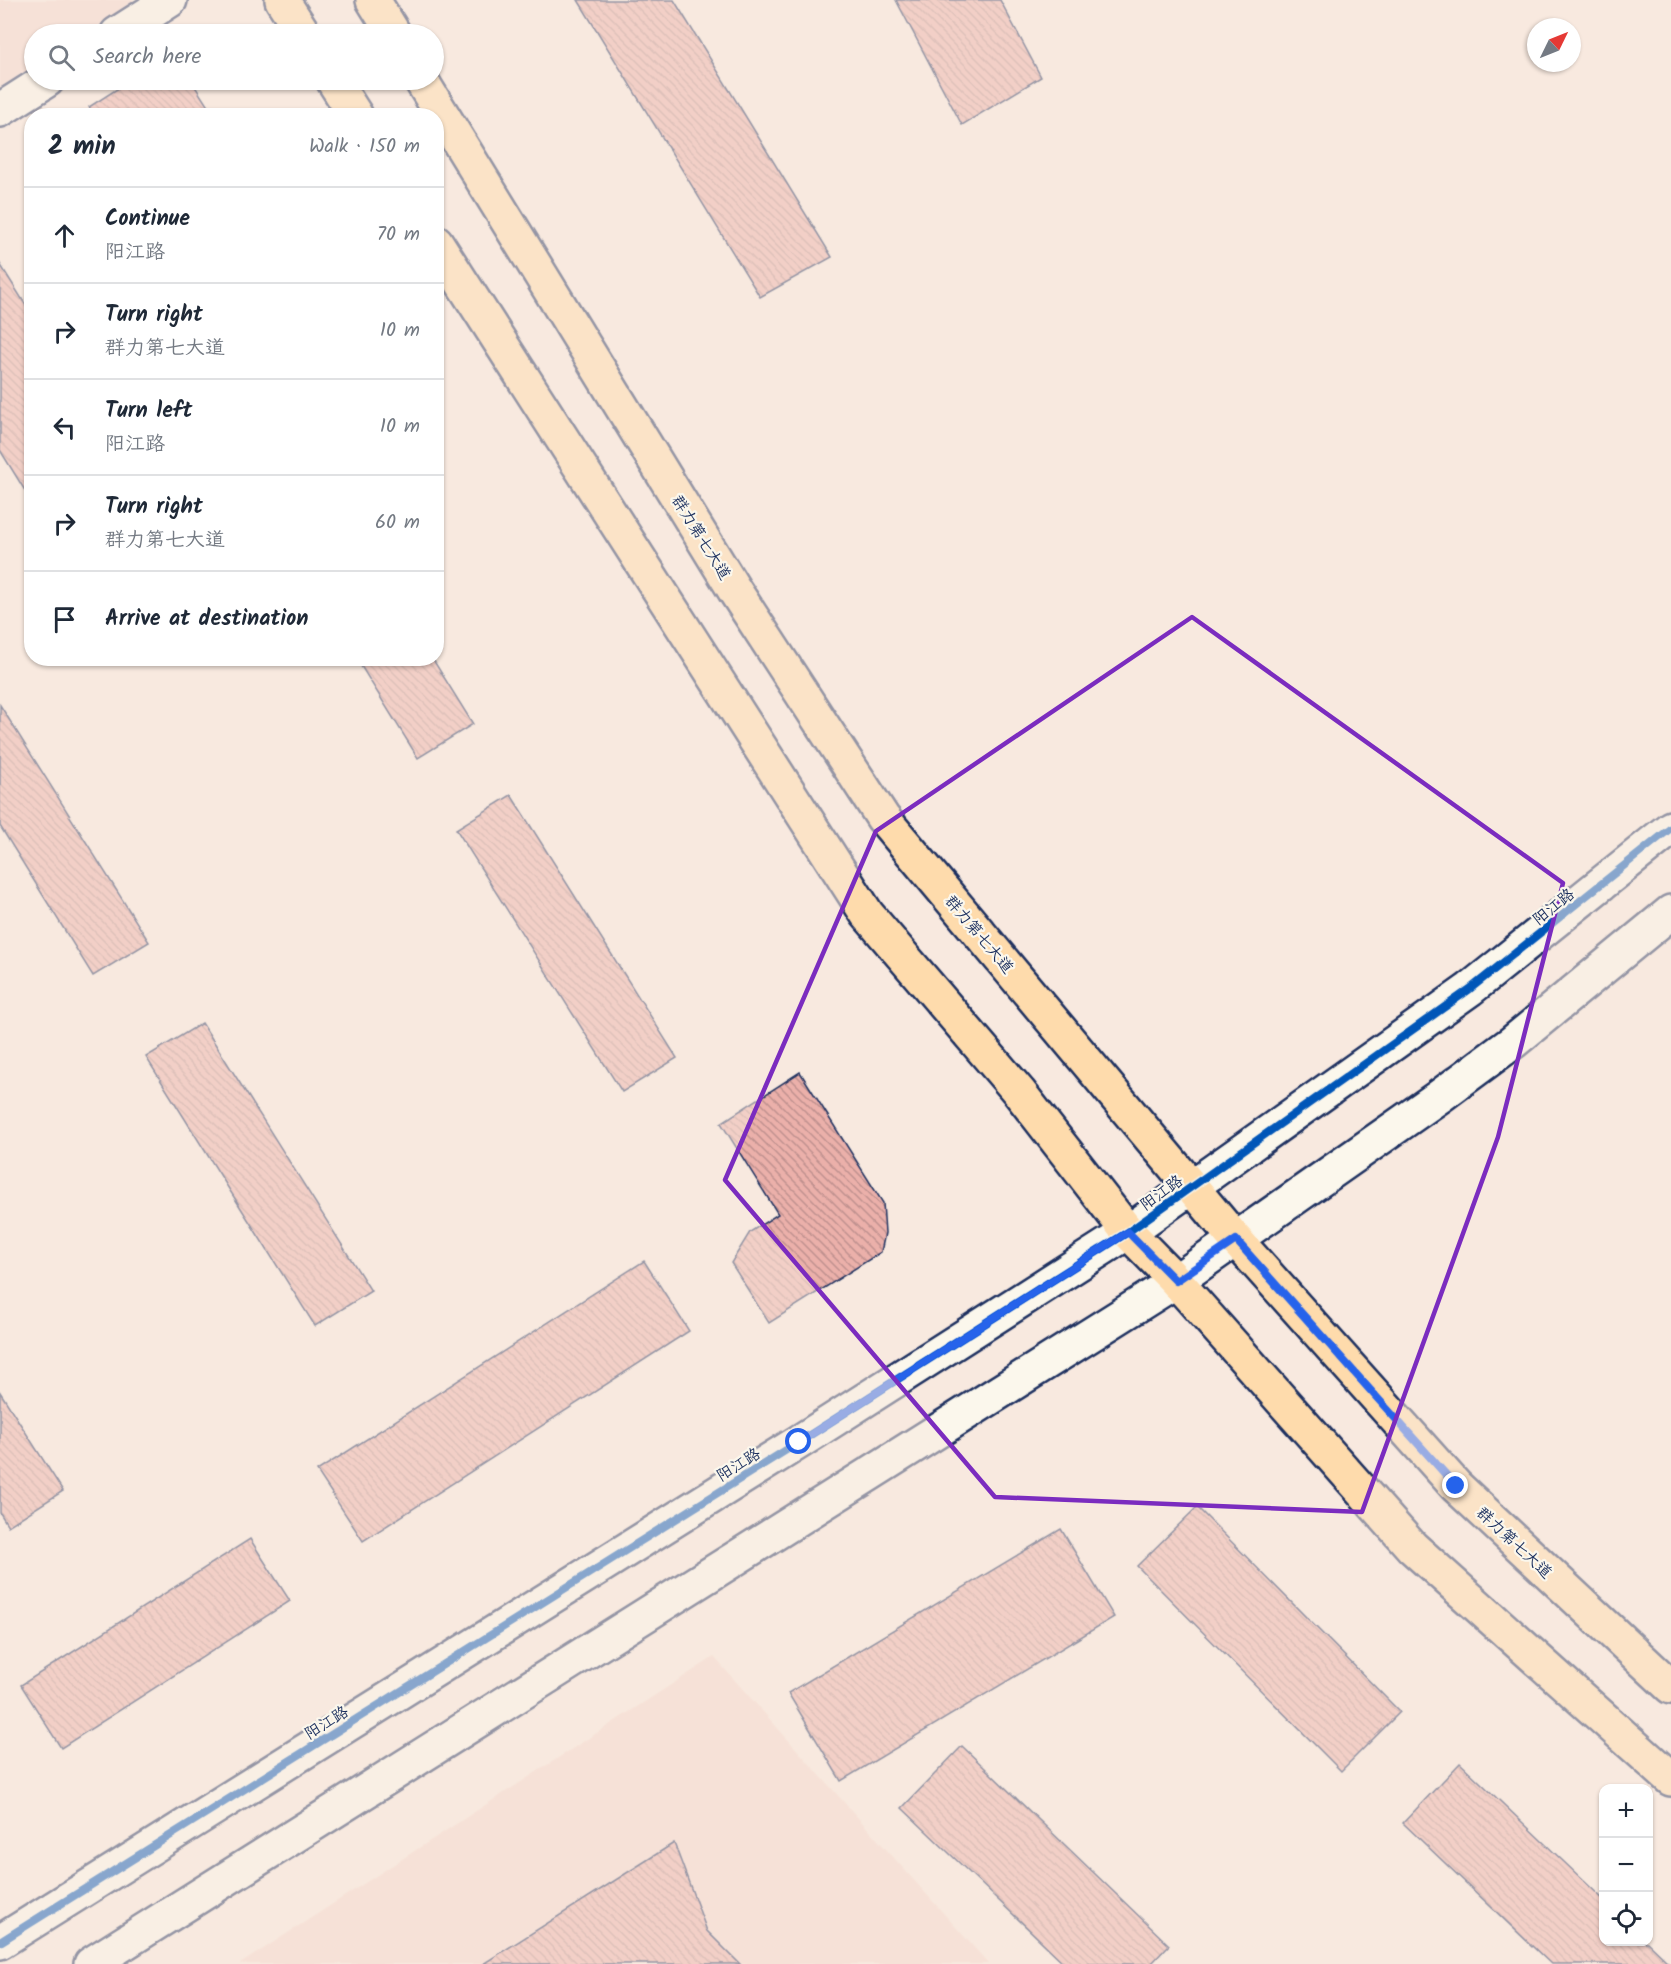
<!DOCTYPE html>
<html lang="en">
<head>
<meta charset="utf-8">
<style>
  :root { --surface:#fff; --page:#f2f2f3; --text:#1f2937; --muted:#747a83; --line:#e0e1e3 }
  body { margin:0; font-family:Kalam,"LXGW WenKai TC",sans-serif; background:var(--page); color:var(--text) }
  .controls { position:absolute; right:18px; bottom:18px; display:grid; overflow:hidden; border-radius:12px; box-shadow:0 2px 4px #0004 }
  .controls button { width:54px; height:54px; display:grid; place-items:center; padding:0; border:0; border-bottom:2px solid var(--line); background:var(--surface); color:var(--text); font:30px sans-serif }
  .compass { position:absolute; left:1527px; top:18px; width:54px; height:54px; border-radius:50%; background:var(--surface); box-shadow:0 2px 4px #0004; rotate:47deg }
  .stop { position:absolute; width:18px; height:18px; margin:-14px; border:4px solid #2563eb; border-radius:50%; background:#fff }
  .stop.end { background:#2563eb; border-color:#fff; box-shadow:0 2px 6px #0008 }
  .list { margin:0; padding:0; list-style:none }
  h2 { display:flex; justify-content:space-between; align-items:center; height:78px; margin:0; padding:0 24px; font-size:26px }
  h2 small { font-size:20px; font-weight:400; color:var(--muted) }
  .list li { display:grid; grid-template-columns:39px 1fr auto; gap:18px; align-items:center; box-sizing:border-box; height:96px; padding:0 24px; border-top:2px solid var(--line) }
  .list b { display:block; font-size:22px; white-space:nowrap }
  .list p { margin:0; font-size:20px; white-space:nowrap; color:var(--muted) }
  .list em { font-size:20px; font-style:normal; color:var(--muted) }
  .icon { flex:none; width:33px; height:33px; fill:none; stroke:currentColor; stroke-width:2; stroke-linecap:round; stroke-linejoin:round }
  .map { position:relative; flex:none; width:1671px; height:1964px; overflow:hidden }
  .search { position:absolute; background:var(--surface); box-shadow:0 2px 4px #0004; left:24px; top:24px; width:420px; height:66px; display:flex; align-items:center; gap:15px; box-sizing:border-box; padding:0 21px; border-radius:33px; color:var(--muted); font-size:22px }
  .panel { position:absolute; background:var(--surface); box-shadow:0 2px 4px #0004; left:24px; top:108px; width:420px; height:558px; border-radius:24px }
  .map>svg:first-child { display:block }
</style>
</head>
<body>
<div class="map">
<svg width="1671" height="1964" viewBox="0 0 1671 1964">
  <defs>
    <pattern id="building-back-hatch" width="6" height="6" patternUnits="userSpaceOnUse" patternTransform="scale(1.5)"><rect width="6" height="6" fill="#ebb0aa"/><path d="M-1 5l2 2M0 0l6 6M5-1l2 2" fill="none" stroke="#be908e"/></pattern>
  </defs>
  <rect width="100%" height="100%" fill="#f8e9df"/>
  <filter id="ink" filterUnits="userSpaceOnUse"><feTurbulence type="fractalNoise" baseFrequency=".0167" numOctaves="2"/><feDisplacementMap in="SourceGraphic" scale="12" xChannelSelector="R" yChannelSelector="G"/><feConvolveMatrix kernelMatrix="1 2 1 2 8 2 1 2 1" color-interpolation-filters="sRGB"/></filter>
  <g filter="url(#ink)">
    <path fill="#f4d8cf" d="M0,0H140L85,34H34V66L0,88Z
      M714,1657L989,1964H240Z"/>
    <path fill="url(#building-back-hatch)" stroke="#1b2f5e" stroke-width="1.5" d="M578,0H674L832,257L760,297Z
      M896,0H1000L1041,77L962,125Z
      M131,80H191L214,116H95L89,107Z
      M0,264L32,315V502L0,450Z
      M356,658H432L473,724L418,758Z
      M0,705L149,942L93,976L0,826Z
      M511,795L677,1058L622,1092L456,829Z
      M202,1023L371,1291L315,1326L146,1057Z
      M800,1072L883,1203L885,1233L881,1252L769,1323L731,1263L750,1232L778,1214L721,1123Z
      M644,1261L689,1331L363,1541L317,1471Z
      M0,1392L63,1491L8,1526L0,1513Z
      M1197,1507L1400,1712L1341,1771L1137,1566Z
      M1061,1529L1114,1617L841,1781L788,1693Z
      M250,1539L290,1601L61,1748L21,1685Z
      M962,1746L1169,1945L1151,1964H1065L902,1808Z
      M1460,1763L1604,1900V1942H1647L1670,1964H1551L1403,1823Z
      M674,1843L707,1931L740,1964H483Z"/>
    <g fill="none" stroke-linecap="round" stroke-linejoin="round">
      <g stroke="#1b2f5e" stroke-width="38">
        <path id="minor" d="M117,34L170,0
          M0,110L47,80
          M0,1942L799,1442L1128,1232L1470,989L1671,828
          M91,1964L1176,1281L1440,1096L1513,1042L1671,912"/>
      </g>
      <g stroke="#1b2f5e" stroke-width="38">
        <path id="major" d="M282,0L304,34
          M373,0L394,34
          M333,80L356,116
          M421,80L735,591L883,818L1236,1240L1456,1486L1671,1687
          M436,242L867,914L1019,1092L1128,1232L1176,1281L1412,1547L1671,1779"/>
      </g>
      <use href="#minor" stroke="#fbf7ec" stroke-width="33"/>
      <use href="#major" stroke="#fedbac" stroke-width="33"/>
      <g stroke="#fbf7ec" stroke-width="11">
        <path id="cycleway" d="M0,1942L799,1442L1128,1232L1470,989L1671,828"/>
      </g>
      <use href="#cycleway" stroke="#0057b8" stroke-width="8"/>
    </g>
  </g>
  <g fill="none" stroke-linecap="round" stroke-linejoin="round" filter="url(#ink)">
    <path stroke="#2563eb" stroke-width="8" d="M799,1442L1128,1232L1176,1281L1236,1240L1456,1486"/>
  </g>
  <path d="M0 0H1671V1964H0ZM1192,617L1563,883L1498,1137L1362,1512L995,1497L725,1180L876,831Z" fill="#f8e9df" fill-opacity=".55" fill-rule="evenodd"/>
  <path fill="none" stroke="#7b2cbf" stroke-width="4.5" stroke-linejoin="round" d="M1192,617L1563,883L1498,1137L1362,1512L995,1497L725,1180L876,831Z"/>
  <g text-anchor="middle" stroke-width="4.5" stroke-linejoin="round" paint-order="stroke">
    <g font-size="16" fill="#1b2f5e" stroke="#fbf7ec">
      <text transform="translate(702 537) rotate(58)" y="6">群力第七大道</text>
      <text transform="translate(1553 906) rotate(-39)" y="6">阳江路</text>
      <text transform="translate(980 934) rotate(50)" y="6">群力第七大道</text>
      <text transform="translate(1161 1192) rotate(-36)" y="6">阳江路</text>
      <text transform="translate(738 1464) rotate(-32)" y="6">阳江路</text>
      <text transform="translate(1515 1542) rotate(43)" y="6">群力第七大道</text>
      <text transform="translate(326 1722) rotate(-32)" y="6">阳江路</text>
    </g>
  </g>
</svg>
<div class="controls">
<button>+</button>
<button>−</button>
<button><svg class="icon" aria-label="locate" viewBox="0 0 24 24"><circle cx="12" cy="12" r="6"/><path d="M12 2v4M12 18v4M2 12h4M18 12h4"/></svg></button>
</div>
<svg class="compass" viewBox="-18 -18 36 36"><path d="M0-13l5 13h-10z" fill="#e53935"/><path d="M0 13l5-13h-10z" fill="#747a83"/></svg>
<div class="stop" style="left:799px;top:1442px"></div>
<div class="stop end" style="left:1456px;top:1486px"></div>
<div class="search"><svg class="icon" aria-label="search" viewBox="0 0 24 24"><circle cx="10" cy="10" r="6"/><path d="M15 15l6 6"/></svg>Search here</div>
<section class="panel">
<h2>2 min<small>Walk · 150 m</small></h2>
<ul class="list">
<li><svg class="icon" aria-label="ahead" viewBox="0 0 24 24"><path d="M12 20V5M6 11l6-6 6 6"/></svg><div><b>Continue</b><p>阳江路</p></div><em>70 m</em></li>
<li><svg class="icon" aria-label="right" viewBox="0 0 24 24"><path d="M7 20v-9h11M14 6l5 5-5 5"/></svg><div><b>Turn right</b><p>群力第七大道</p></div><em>10 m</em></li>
<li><svg class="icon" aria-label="left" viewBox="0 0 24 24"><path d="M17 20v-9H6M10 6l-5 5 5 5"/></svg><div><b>Turn left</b><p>阳江路</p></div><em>10 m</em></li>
<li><svg class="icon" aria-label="right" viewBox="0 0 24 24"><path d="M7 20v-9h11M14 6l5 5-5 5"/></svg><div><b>Turn right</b><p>群力第七大道</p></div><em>60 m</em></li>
<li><svg class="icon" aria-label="arrive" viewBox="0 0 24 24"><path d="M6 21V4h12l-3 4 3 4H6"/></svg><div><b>Arrive at destination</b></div></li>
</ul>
</section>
</div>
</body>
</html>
